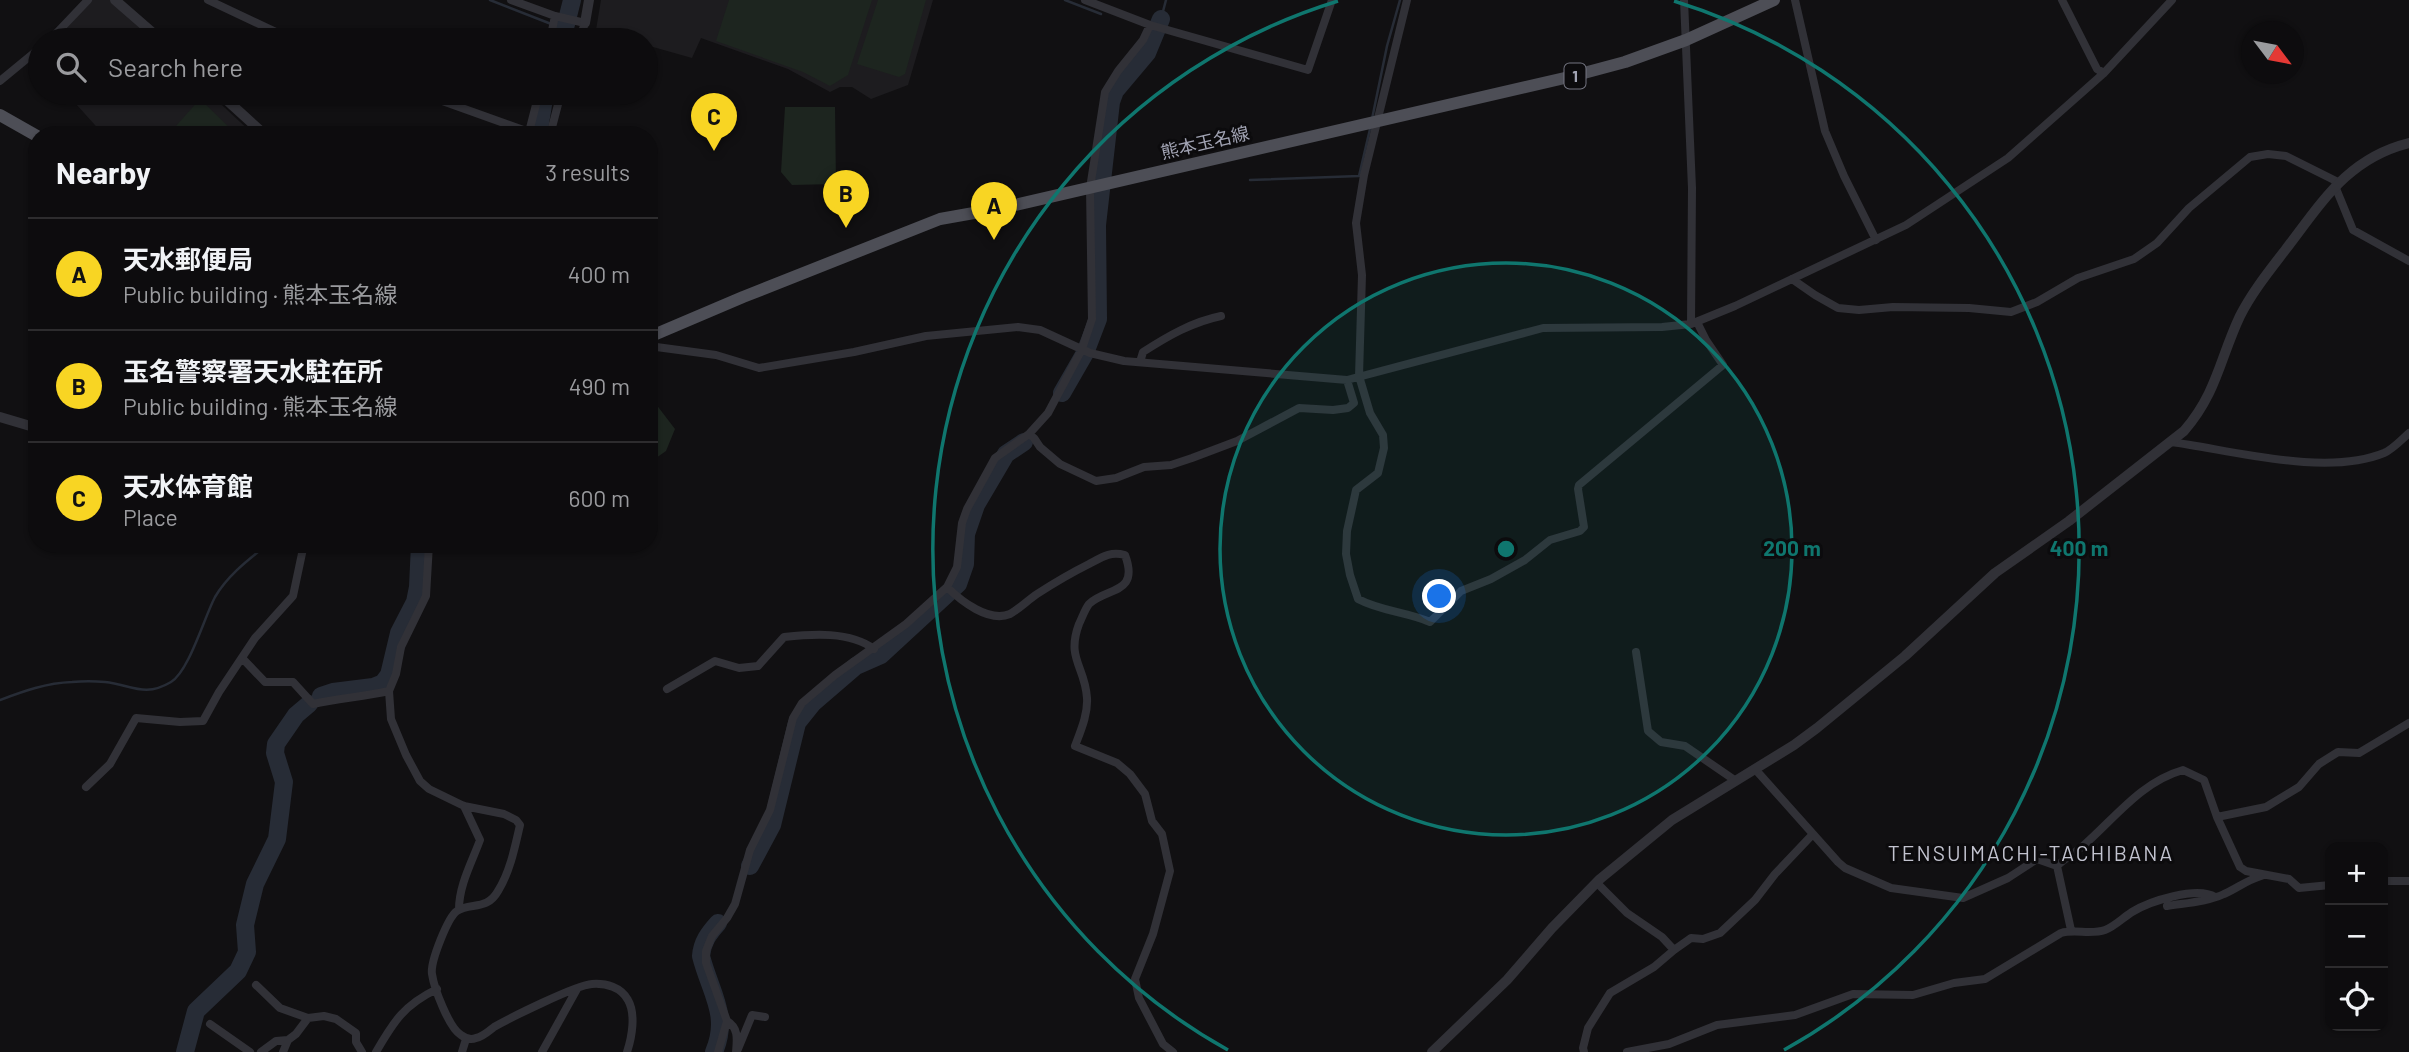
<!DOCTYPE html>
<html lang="en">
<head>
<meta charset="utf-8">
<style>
  :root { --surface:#0d0c0e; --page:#1b1a1c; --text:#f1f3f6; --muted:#9a9b9e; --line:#2d2c2e; --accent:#f8d523 }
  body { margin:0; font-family:Barlow,"Noto Sans JP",sans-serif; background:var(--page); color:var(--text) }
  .controls { position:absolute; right:21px; bottom:21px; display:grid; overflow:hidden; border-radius:14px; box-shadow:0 2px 5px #0004 }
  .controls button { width:63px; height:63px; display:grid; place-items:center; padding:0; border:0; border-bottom:2px solid var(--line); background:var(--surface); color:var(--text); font:35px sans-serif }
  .compass { position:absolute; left:2241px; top:21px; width:63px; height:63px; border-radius:50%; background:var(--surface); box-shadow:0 2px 5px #0004; rotate:122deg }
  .you { position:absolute; left:1440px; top:597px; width:24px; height:24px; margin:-18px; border:5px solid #fff; border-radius:50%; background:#1a73e8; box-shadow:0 0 0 10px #1a73e833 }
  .badge { display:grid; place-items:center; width:46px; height:46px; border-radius:50%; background:var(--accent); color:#111; font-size:23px; font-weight:700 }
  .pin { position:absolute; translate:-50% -58px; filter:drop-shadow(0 2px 4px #0008) }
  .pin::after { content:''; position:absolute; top:37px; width:24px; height:21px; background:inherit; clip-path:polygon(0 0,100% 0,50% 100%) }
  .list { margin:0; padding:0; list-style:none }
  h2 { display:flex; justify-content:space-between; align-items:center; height:91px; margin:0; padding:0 28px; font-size:30px }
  h2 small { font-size:23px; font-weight:400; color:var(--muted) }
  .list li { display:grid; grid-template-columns:46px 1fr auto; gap:21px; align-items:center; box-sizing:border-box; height:112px; padding:0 28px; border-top:2px solid var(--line) }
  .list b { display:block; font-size:26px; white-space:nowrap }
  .list p { margin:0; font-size:23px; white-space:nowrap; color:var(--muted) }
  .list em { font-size:23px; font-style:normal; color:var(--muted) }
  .icon { flex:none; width:38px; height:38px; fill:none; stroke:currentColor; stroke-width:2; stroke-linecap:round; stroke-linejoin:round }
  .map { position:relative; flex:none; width:2409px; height:1052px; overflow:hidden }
  .search { position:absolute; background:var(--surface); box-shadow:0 2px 5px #0004; left:28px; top:28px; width:630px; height:77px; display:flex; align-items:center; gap:18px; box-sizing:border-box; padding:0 24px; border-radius:38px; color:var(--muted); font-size:26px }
  .panel { position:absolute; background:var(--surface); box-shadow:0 2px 5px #0004; left:28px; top:126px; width:630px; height:427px; border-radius:28px }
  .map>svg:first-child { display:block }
</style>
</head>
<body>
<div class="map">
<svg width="2409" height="1052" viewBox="0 0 2409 1052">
  <rect width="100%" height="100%" fill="#111012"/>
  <path fill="#1d1c1f" d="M92,0H111L154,40H56Z
    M601,0H933L908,85L871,99L852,87H840L830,92L788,69L701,38L692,58L646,45V40H631L596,30Z
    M66,93H209L254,135H104Z"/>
  <path fill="#1d251f" d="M729,0H872L848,75L830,86L803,72L716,41Z
    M878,0H926L905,74L899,77L857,64Z
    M200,99L237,135H168Z
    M785,107H835L836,184L792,185L781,172Z
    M649,395L675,429L666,451L649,463Z"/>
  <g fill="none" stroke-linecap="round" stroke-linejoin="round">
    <path stroke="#272c36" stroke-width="2.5" d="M490,0L564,29
      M1065,0L1101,14
      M1161,19L1166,0
      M1372,119L1387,46L1400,0
      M1250,180L1359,176L1370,129
      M0,700C24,691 46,683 72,682C83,681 94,681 105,682C132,685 144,698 171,682C189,671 204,618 215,597C228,575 248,560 268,544"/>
    <path stroke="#272c36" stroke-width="18" d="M562,40L572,0
      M538,135L545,93
      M1062,393L1085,353L1098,319L1097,225L1111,102L1115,91L1147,53L1161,19
      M321,696L333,692L373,687L383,683L389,675L399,633L415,602L418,587L420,544
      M750,866L772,825L797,723L813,703L856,666L881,655L958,584L965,564L966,534L976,505L1006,454L1024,442
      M185,1052L196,1011L238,971L247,952L245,925L255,884L277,839L284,782L275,753L276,744L296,715L309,704
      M714,1052C730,1015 710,992 701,956C702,942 709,933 718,923"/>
    <path stroke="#313137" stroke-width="8" d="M208,0L293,40
      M511,0L555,16L585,23L579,40
      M1085,0L1150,25L1308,70L1332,0
      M1407,0L1364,175L1356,223L1362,275L1359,376L1370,413L1383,435L1384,448L1378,473L1356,490L1347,531L1346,554L1350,575L1358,599C1380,611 1407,612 1430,622L1461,591L1491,579L1525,560L1550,540L1580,531L1584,527L1578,489L1579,485L1723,365L1706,340L1697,322
      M1684,0L1692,188L1691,324
      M1795,0L1825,131L1844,176L1876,240
      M2062,0L2097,69L2104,73
      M50,40L88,0
      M550,40L555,16
      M0,81L40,48
      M420,93L529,132L539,93
      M550,135L561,93
      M2335,186L2353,230L2409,261
      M1792,279L1815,295L1838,308L1859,310L1893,307L1969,308L2011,312L2037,302L2078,278L2134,259L2157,243L2189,208L2250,157L2268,154L2286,156L2338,182
      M649,346L716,355L759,368L854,352L926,336L1018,327L1040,330L1090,353L1124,361L1347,380L1543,328L1662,327L1691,324L1735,306L1906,225L2008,158L2104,73L2172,0
      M1140,362L1143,352C1168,336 1192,322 1221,316
      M1029,434L1034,438L1040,447L1060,464L1096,481L1116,478L1144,467L1171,465L1192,458L1237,441L1299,408L1333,410L1348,408L1354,403L1347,380
      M2171,442C2231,450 2326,477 2384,453C2393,449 2401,440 2409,433
      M429,544L426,596L401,647L396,674L389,691L391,719L406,755L420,781L429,789L464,806L504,814L516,820L520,825C515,847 510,872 498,891C487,911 470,902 457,911C448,917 430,962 432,974C434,988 449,1028 461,1035C465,1038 471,1040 476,1038C482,1037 489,1031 494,1027C510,1018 576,985 592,984C606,983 621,987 628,1000C636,1014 632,1037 627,1052
      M947,587C961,601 989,623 1010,614C1019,609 1028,600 1037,594C1054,583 1071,573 1089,564C1102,557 1110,551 1125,555C1140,595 1106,587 1089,604C1085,609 1082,618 1079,624C1066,659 1085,666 1087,698C1088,714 1081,730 1075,746L1117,763L1130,774L1145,794L1152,821L1162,834L1170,871L1153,934L1135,979L1139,998L1163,1044L1173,1052
      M1636,652L1648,731L1661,742L1685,746L1736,781
      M243,659L265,682H293L313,704C338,698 363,697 389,691
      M667,689L715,661L739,668L758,666L784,637C812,634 850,631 874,649
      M1755,769L1838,862L1845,868L1891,888L1963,898L2008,878L2037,859L2057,866
      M86,787L110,764L136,718L180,722L203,721L219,692L255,638L293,596L304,544
      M2217,817L2266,807L2299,787L2319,764L2338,752L2359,753L2409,723
      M2057,866C2065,858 2075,853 2083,846C2115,818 2141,782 2183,770L2204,780L2217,817L2240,867L2246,871L2289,879L2299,888L2330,885
      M2057,866L2071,930
      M2383,881H2409
      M1597,883L1627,913L1662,937L1674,950L1691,938L1703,939L1720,933L1755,900L1775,874L1813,834
      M2167,906C2185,903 2207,902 2224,894C2238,888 2245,881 2261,876
      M459,909C459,885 472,862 480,840L464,806
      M256,985L280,1008L308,1018L324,1016L336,1019L356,1033V1042L362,1052
      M210,1024L250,1052
      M738,1049L752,1015L765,1017
      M261,1052L276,1041L288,1040L296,1034L308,1018
      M283,1052L288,1040
      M376,1052C394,1021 404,1005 437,989
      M462,1052L466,1039
      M542,1052L577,989
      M718,1052L727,1021
      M736,1052C737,1040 739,1028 727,1021L706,963V951L712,936L727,918L735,904L750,850L770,810L793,718L802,703L835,675L906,624L947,587L957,567L962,523L967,509L995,458L1029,434L1048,413L1082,349L1092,319L1090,188L1105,92L1118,71L1143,40L1150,25
      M1584,1052L1583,1048L1588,1028L1610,993L1654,967L1674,950
      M1627,1052L1669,1044L1717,1025L1795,1015L1853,994L1913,995L1954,983L1985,979L2061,933C2075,929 2091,935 2105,930C2114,927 2124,917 2132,912C2150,901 2197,886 2215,897"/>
    <path stroke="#313137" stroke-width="10" d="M115,0L161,40
      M585,23L589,0
      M219,93L265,135
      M0,417L37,428
      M1432,1052L1507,980L1552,928L1600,879L1672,820L1794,745L1817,728L1905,656L1995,573L2069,521L2184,431C2217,393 2220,358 2240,316C2252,292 2270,270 2286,249C2322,202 2348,158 2409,143"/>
    <path stroke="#4d4e56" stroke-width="12" d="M0,115L37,136
      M649,337L743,297L940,219L1002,208L1569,77L1625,62L1686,40L1774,0"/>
  </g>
  <circle cx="1506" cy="549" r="286" fill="#0f766e" fill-opacity=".12"/>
  <g fill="none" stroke="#0f766e" stroke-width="3.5">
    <circle cx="1506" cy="549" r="286"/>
    <path d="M1228 1050A573 573 0 0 1 1338 1M1674 1A573 573 0 0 1 1784 1050"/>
  </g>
  <g text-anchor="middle" stroke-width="6" stroke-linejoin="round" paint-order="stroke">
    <rect fill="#0c0b0d" stroke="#747581" stroke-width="2" x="1564.5" y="63.5" width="21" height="25" rx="5"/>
    <g font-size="16" font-weight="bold" fill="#a1a3b3">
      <text x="1575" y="82">1</text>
    </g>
    <g font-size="18" fill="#a1a3b3" stroke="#0c0b0d">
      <text transform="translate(1205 143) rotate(-13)" y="6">熊本玉名線</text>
    </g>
    <g font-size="21" letter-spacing="2" fill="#c2c3cf" stroke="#0c0b0d">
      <text x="2031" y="861">TENSUIMACHI-TACHIBANA</text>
    </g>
  </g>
  <circle cx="1506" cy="549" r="10" fill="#0f766e" stroke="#0c0b0d" stroke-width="3.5"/>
  <g font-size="21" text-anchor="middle" font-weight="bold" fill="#0f766e" stroke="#0c0b0d" stroke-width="6" stroke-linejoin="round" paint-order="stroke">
    <text x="1792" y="556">200 m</text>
    <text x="2079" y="556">400 m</text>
  </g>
</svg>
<div class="controls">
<button>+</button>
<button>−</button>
<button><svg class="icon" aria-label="locate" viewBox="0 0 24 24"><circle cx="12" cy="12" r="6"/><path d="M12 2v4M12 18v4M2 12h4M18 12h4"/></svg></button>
</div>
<svg class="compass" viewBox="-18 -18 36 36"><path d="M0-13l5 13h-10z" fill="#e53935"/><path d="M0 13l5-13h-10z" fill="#9a9b9e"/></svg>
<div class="you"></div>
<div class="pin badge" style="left:994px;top:240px">A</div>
<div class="pin badge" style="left:846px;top:228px">B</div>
<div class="pin badge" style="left:714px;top:151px">C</div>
<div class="search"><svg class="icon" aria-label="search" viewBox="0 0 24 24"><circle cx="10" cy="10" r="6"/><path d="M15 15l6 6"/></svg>Search here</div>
<section class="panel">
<h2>Nearby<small>3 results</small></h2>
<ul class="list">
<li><span class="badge">A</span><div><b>天水郵便局</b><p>Public building · 熊本玉名線</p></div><em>400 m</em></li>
<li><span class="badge">B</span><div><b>玉名警察署天水駐在所</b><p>Public building · 熊本玉名線</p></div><em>490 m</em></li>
<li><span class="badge">C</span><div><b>天水体育館</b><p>Place</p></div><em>600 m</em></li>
</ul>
</section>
</div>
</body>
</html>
